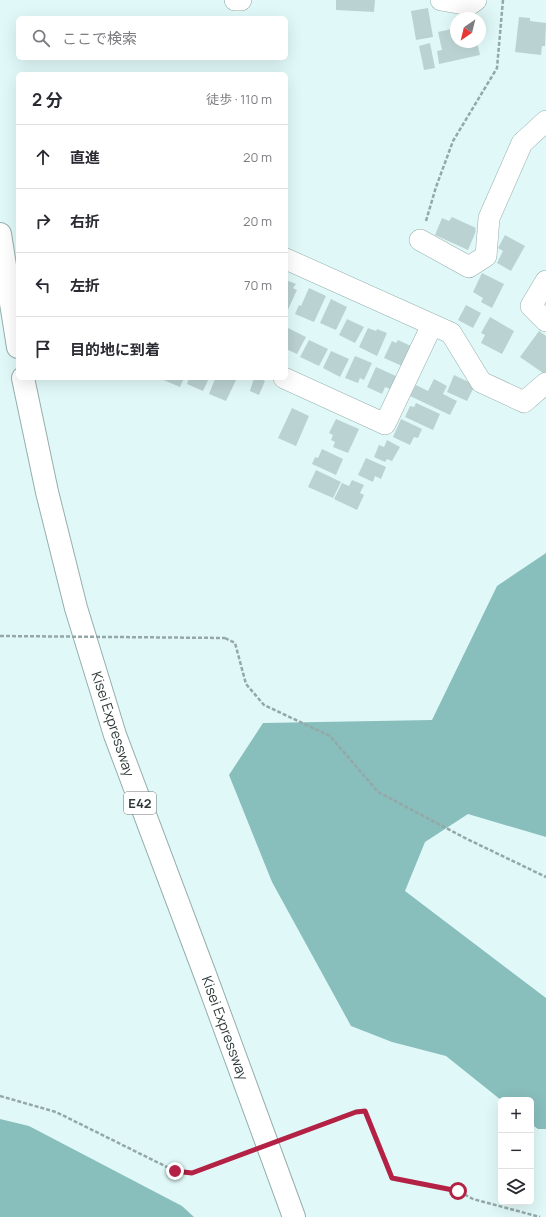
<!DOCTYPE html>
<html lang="ja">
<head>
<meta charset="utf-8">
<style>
  :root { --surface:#fff; --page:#f7f7f7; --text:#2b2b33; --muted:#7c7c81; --line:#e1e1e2 }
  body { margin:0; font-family:Manrope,"Noto Sans JP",sans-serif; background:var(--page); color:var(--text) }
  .controls { position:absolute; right:12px; bottom:12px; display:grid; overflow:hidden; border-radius:6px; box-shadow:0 4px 16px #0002 }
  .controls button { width:36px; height:36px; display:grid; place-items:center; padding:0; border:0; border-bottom:1px solid var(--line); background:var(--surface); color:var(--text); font:20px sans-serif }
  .compass { position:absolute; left:450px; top:12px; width:36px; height:36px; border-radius:50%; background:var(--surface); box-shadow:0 4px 16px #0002; rotate:215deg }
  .stop { position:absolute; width:12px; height:12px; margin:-9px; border:3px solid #b32144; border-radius:50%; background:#fff }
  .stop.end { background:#b32144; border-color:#fff; box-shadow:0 1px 4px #0008 }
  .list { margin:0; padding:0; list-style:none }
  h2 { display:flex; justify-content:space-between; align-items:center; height:52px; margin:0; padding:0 16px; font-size:17px }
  h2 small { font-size:13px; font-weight:400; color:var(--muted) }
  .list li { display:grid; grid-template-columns:26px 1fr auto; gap:12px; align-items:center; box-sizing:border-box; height:64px; padding:0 16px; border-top:1px solid var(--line) }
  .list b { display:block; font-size:15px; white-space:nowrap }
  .list em { font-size:13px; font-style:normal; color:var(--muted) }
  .icon { flex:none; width:22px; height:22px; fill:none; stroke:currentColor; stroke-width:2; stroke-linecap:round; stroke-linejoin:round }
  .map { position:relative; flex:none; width:546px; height:1217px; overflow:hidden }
  .search { position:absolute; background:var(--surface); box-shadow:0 4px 16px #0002; left:16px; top:16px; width:272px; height:44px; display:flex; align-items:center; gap:10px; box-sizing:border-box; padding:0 14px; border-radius:6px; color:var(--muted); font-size:15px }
  .panel { position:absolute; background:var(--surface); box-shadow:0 4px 16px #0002; left:16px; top:72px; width:272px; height:308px; border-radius:6px }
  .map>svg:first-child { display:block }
</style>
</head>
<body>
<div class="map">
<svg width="546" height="1217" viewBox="0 0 546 1217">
  <rect width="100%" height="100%" fill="#e0f9f8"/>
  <path fill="#88bebc" d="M546,553V837L468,814L425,842L405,891L546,998V1129H538L531,1124V1100H501L446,1056L392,1042L351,1026L272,882L229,775L263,723L432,720L497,586Z
    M0,1119L29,1126L182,1206L194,1217H0Z"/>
  <path fill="#bad2d1" d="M336,0H375L374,12L336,10Z
    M428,8L433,37L416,40L411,11Z
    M519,17L530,18V21L546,23L545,46H542L541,55L515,52Z
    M456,28V42H477L480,55L439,64L437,51L442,50L438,32Z
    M430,43L435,68L424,70L419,46Z
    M452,217L476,228L475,230L476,231L468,250L435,235L442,218L449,221Z
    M505,235L525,246L511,271L497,263L503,251L498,248Z
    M482,273L504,284L492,308L481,302L483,298L473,292Z
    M286,280L296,284L293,288L297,290L286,314Z
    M309,288L326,296L314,322L295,314L299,305L301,306Z
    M331,299L347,307L336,330L320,323Z
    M466,305L481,313L473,328L458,320Z
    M490,317L514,331L502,354L481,343L485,335L481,333Z
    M347,319L364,327L355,343L339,335Z
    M288,328L306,337L297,354L286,349V331Z
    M368,328L376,331L377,329L387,333L377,356L359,347Z
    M539,331L546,336V375L520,357Z
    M309,340L328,349L319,366L300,357Z
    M398,340L411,346L402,366L384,358L392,341L396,343Z
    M331,351L349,359L340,377L323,368Z
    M355,356L372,363L364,380L360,378L358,383L345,378Z
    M376,367L396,376L390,389L385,387L382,394L367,387Z
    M454,375L475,385L467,401L447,392Z
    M159,378H184L180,387Z
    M189,378H209L203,391L187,384Z
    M219,378H237L226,401L209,394L215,379L218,380Z
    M254,378H259L265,381L259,395L250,391Z
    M434,379L447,386L443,394L457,401L450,415L410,396L416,385L428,391Z
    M416,403L440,414L433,430L405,417L410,406L414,407Z
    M292,408L309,416L296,446L278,438Z
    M336,419L359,429L348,453L333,447L335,442L331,440L333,435L329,433Z
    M401,419L422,429L418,438L414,437L410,445L393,437Z
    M387,440L400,447L392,461L387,459L385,462L374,457L379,445L384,447Z
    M322,449L343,459L336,475L312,464L315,457L318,458Z
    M366,458L386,467L381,479L375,476L373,482L358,475Z
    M316,470L341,482L333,498L308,487Z
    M352,480L364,485L360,493L364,495L357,510L334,499L342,483L349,486Z"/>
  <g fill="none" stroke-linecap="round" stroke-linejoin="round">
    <g stroke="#96aead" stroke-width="22">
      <path id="minor" d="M235,0H241
        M441,0L469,5L476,0
        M420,240L469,267L486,256L489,218L522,143L546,121
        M286,259L451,333L481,382L524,402L546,383
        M546,281L531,306L546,321
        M284,378L385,424L432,325"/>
    </g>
    <g stroke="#96aead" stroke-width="24">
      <path id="highway" d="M0,234L18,347
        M23,378L47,492L76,608L115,735L206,977L294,1217"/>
    </g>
    <path stroke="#95a8a7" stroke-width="2.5" stroke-dasharray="4 2" stroke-linecap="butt" d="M426,221L436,187L453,141L497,68L503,0
      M225,638L235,643L246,684L264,705L330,736L378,792L465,838L546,877
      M0,1096L56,1112L175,1171L193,1173
      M356,1112L365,1111L392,1178L458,1191L473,1199L540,1217"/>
    <use href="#minor" stroke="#fff" stroke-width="21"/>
    <use href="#highway" stroke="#fff" stroke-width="22"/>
    <path stroke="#95a8a7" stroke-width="2.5" stroke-dasharray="4 2" stroke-linecap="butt" d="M0,636L225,638
      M193,1173L356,1112"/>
  </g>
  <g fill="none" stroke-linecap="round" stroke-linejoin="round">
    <path stroke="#b32144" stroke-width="5" d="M175,1171L192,1173L356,1112L365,1111L392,1178L458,1191"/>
  </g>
  <g text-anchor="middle" stroke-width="3" stroke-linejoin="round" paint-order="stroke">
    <rect fill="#fff" stroke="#6d7474" stroke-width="1" x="124" y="792" width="32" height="22" rx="3"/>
    <g font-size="13" font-weight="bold" fill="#2e3838">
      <text x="140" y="808">E42</text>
    </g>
    <g font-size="14" fill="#2e3838" stroke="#fff">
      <text transform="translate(113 724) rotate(72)" y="5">Kisei Expressway</text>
      <text transform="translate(225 1028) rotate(70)" y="5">Kisei Expressway</text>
    </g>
  </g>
</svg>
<div class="controls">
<button>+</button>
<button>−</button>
<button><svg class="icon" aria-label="layers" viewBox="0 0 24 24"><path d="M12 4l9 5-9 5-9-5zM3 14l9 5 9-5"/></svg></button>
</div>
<svg class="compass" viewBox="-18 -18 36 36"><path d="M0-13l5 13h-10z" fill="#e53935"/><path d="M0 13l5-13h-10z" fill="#7c7c81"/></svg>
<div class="stop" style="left:458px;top:1191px"></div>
<div class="stop end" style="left:175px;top:1171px"></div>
<div class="search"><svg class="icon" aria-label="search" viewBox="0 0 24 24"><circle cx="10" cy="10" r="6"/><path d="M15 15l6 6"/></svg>ここで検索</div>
<section class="panel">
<h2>2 分<small>徒歩 · 110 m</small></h2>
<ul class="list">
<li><svg class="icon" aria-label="ahead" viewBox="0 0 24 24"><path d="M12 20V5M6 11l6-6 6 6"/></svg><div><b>直進</b></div><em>20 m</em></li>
<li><svg class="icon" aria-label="right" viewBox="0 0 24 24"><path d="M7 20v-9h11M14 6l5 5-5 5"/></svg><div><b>右折</b></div><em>20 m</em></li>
<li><svg class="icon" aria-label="left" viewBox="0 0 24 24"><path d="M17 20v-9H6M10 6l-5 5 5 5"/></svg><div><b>左折</b></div><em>70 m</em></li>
<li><svg class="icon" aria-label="arrive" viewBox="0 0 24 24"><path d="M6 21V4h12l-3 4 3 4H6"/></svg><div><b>目的地に到着</b></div></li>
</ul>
</section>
</div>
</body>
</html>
